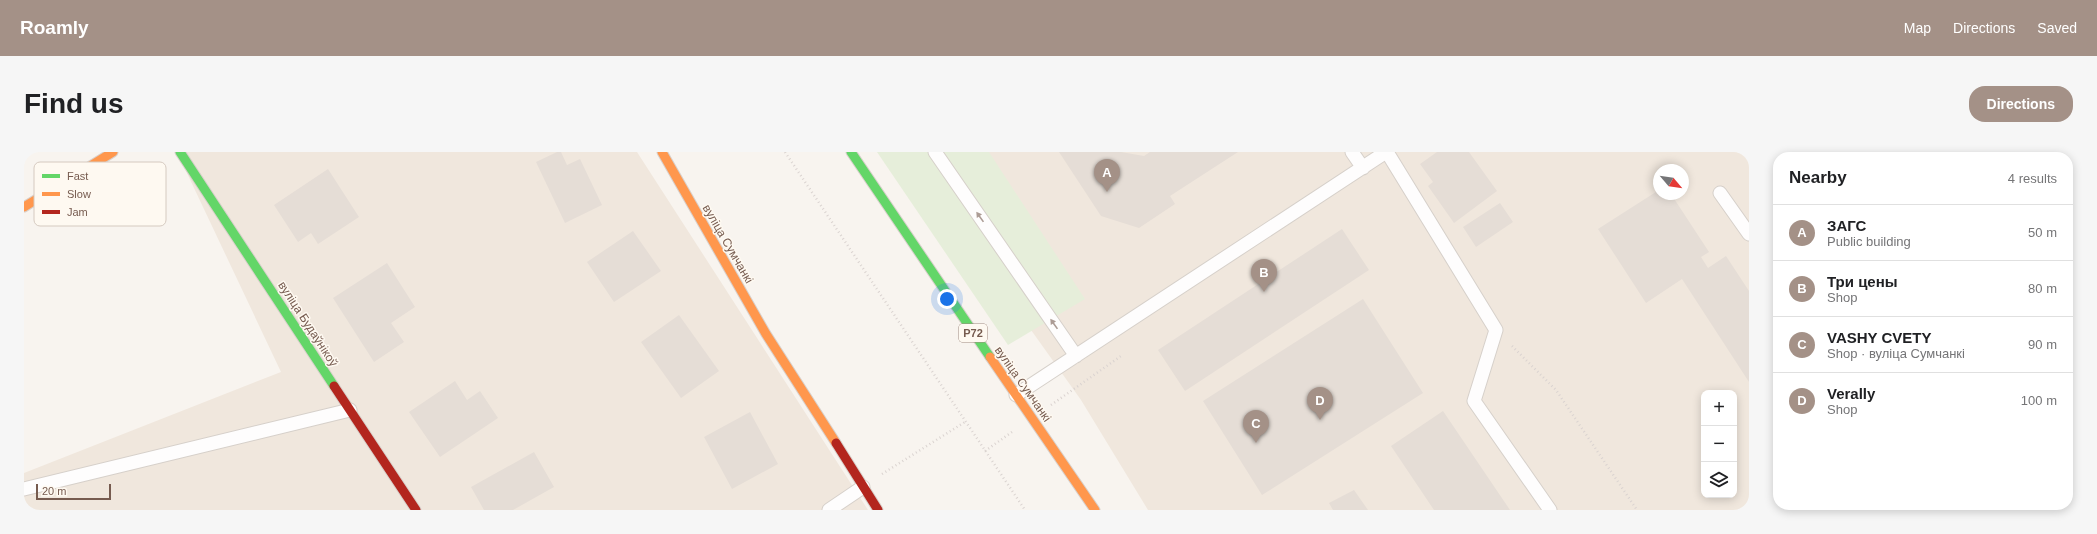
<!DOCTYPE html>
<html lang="en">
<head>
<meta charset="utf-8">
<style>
  :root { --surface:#fff; --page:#f6f6f6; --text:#202124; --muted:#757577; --line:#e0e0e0; --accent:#a49187 }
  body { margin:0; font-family:Arial,sans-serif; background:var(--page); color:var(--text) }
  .controls { position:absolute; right:12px; bottom:12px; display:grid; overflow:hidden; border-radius:8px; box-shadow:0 2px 10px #0003 }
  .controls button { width:36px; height:36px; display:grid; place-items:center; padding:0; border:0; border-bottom:1px solid var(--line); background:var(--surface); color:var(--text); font:20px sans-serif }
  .compass { position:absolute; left:1629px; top:12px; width:36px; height:36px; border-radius:50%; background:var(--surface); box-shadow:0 2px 10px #0003; rotate:119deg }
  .scale { position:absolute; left:12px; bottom:10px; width:75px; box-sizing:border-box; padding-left:4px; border:2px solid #765b4f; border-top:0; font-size:11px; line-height:14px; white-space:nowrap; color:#765b4f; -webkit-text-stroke:3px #fef9f1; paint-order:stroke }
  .you { position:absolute; left:923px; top:147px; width:14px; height:14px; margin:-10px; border:3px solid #fff; border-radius:50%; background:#1a73e8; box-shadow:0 0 0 6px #1a73e833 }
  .badge { display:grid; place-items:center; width:26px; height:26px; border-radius:50%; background:var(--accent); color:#fff; font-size:13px; font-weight:700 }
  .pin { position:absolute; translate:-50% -33px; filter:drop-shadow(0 1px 2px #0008) }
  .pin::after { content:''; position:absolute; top:21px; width:14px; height:12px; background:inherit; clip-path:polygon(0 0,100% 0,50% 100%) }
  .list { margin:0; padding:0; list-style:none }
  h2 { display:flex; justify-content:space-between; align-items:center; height:52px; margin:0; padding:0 16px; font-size:17px }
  h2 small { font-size:13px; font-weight:400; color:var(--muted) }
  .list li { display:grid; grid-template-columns:26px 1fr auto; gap:12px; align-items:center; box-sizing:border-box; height:56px; padding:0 16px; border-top:1px solid var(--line) }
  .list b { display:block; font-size:15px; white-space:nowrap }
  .list p { margin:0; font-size:13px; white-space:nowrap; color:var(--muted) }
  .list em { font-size:13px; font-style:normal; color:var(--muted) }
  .icon { flex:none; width:22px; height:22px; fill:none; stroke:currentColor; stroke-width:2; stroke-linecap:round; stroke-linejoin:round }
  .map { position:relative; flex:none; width:1725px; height:358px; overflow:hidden; border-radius:16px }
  header { display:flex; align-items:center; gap:24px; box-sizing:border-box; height:56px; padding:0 20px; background:var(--accent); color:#fff }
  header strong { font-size:19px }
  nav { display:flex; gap:22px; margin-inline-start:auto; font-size:14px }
  .intro { display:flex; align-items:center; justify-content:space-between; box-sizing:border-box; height:96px; padding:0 24px }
  h1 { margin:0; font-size:28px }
  .button { padding:10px 18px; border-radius:16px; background:var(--accent); color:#fff; font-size:14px; font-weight:700 }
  main { display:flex; gap:24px; padding:0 24px }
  aside { flex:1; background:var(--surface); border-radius:16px; box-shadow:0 2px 10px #0003 }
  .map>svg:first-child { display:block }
</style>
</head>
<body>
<header>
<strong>Roamly</strong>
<nav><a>Map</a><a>Directions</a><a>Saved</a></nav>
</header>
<div class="intro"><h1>Find us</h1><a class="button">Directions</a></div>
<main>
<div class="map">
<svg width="1725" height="358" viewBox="0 0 1725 358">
  <rect width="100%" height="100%" fill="#f8f4ef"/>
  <path fill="#f0e7dd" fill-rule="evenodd" d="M153,0H613L844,358H0V321L257,220Z
    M880,0H1725V358H1124L1057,248ZM1635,18H1659V42H1635ZM1680,241H1710V343H1680Z"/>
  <path fill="#e6eeda" d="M853,0H965L1061,147L984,193Z"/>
  <path fill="#e5ddd6" d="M533,0H537L543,13L556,7L578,53L541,71L512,10Z
    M1035,0H1097L1120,4L1126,0H1214L1146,44L1151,52L1115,76L1077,64Z
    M1413,0H1445L1473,39L1430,71L1404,34L1409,30L1396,12Z
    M304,17L335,65L294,92L287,81L274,90L250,53Z
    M1635,38V42H1647L1685,100L1677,105L1684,116L1702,104L1725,139V230L1658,127L1622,151L1574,77Z
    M1476,51L1489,70L1452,95L1439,75Z
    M1318,77L1345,118L1161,239L1134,198Z
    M609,79L637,119L590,150L563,110Z
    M363,111L391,155L367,171L380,190L350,210L309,146Z
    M1339,147L1399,241L1238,343L1179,249Z
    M655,163L695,219L657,246L617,190Z
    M431,229L443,248L456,239L474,266L416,305L385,260Z
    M1419,259L1486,358H1410L1367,294Z
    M726,260L754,312L708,337L680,285Z
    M510,300L530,335L489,358H460L447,335Z
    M1330,338L1344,358H1309L1305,351Z"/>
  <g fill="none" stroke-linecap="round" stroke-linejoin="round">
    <g stroke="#d6d0ca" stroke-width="15">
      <path id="lane" d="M911,0L1052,204
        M1328,0L1339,16
        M1363,0L1472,178L1450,249L1526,358
        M1696,41L1725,82
        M992,243L1362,0
        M0,337L326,258
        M805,358L839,335"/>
    </g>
    <g stroke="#d8d0cb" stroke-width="11">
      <path id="fast" d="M156,0L310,234
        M827,0L966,205"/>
    </g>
    <g stroke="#d8d0cb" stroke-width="11">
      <path id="slow" d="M638,0L742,182L812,291
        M0,55L89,0
        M966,205L1071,358"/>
    </g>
    <g stroke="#d8d0cb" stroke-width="11">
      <path id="jam" d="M310,234L392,358
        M812,291L854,358"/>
    </g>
    <path stroke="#dad3d0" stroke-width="2.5" stroke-dasharray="1 3" stroke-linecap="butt" d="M761,0L1001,358
      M1488,194L1532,238L1613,358
      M1027,253L1097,204
      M961,299L988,280
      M858,322L941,270"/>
    <use href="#lane" stroke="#fefdfd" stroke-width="13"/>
    <use href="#fast" stroke="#63d668" stroke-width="9"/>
    <use href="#slow" stroke="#ff974d" stroke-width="9"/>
    <use href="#jam" stroke="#b3261e" stroke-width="9"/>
  </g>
  <defs><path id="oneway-solid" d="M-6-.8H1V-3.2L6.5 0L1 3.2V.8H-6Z"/></defs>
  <g fill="#ac9c95">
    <use href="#oneway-solid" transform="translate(956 65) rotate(-125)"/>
    <use href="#oneway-solid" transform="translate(1030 172) rotate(-125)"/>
  </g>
  <g text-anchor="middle" stroke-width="3" stroke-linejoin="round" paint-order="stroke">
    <rect fill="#fef9f1" stroke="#9f8a80" stroke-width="1" x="935" y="172" width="28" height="18" rx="3"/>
    <g font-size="11" font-weight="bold" fill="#765b4f">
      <text x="949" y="185">Р72</text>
    </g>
    <g font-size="12" fill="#765b4f" stroke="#fef9f1">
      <text transform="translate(704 92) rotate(60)" y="4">вуліца Сумчанкі</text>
      <text transform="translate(284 172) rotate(57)" y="4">вуліца Будаўнікоў</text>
      <text transform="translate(999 232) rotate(55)" y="4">вуліца Сумчанкі</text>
    </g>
  </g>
  <rect x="10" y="10" width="132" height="64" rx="6" fill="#fef9f1" stroke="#d5cac0" stroke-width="1"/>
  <rect x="18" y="22" width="18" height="4" fill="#63d668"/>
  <rect x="18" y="40" width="18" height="4" fill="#ff974d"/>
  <rect x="18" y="58" width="18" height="4" fill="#b3261e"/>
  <g font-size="11" fill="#765b4f">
    <text x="43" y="28">Fast</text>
    <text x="43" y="46">Slow</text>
    <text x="43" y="64">Jam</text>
  </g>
</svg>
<div class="controls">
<button>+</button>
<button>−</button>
<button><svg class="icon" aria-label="layers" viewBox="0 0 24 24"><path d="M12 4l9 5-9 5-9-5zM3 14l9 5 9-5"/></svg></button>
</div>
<svg class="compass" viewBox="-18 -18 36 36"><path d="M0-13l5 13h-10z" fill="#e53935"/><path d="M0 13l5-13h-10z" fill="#757577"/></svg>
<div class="scale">20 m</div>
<div class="you"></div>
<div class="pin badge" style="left:1083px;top:40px">A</div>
<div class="pin badge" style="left:1240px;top:140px">B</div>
<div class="pin badge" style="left:1232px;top:291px">C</div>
<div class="pin badge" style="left:1296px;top:268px">D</div>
</div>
<aside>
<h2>Nearby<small>4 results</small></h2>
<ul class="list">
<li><span class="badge">A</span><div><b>ЗАГС</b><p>Public building</p></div><em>50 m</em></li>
<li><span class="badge">B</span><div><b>Три цены</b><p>Shop</p></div><em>80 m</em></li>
<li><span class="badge">C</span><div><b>VASHY CVETY</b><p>Shop · вуліца Сумчанкі</p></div><em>90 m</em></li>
<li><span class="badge">D</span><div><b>Verally</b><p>Shop</p></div><em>100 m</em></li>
</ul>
</aside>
</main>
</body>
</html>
